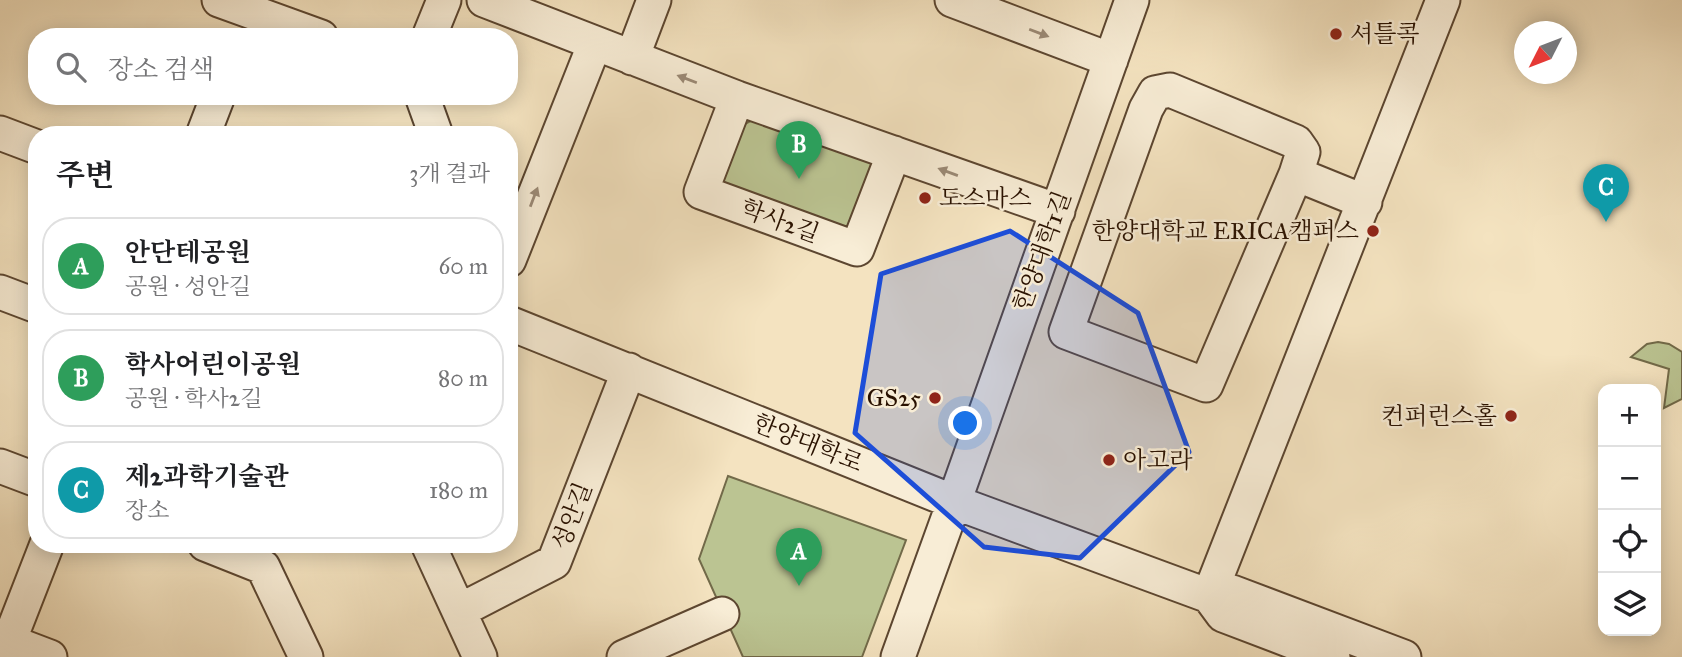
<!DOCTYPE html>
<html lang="ko">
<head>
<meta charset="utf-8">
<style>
  :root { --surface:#fff; --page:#f6f6f6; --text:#202124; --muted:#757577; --line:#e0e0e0; --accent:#8f2418 }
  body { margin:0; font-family:"IM FELL Great Primer","Noto Serif KR",serif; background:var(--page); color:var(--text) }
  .controls { position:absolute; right:21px; bottom:21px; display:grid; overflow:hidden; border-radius:14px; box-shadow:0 4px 18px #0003 }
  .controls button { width:63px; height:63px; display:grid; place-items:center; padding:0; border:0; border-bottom:2px solid var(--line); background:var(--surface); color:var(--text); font:35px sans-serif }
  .compass { position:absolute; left:1514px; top:21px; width:63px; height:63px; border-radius:50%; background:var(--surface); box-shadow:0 4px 18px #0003; rotate:228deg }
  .you { position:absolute; left:966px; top:424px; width:24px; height:24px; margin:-18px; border:5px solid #fff; border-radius:50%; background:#1a73e8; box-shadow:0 0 0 10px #1a73e833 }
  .badge { display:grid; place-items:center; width:46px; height:46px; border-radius:50%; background:var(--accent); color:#fff; font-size:23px; font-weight:700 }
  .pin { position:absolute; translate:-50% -58px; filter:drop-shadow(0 2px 4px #0008) }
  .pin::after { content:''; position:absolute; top:37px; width:24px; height:21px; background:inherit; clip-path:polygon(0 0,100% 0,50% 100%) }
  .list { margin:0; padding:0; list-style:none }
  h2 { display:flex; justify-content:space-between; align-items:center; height:91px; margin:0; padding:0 28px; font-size:30px }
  h2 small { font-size:23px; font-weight:400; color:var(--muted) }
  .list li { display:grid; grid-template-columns:46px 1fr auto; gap:21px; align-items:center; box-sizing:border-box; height:98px; margin:0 14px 14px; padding:0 14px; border:2px solid var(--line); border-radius:28px }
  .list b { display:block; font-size:26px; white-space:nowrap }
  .list p { margin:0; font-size:23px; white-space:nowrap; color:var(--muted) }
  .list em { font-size:23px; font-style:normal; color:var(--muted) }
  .icon { flex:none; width:38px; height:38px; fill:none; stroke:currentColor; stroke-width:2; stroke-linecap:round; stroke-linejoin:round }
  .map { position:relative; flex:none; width:1682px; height:657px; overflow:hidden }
  .search { position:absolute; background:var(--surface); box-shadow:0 4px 18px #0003; left:28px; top:28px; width:490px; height:77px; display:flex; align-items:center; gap:18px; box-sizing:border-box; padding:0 24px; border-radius:28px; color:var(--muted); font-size:26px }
  .panel { position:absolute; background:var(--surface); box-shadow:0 4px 18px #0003; left:28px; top:126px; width:490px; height:427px; border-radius:28px }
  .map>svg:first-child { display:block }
</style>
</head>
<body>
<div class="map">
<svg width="1682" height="657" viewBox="0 0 1682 657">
  <rect width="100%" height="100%" fill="#f4e3c0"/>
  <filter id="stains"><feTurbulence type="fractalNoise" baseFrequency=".00286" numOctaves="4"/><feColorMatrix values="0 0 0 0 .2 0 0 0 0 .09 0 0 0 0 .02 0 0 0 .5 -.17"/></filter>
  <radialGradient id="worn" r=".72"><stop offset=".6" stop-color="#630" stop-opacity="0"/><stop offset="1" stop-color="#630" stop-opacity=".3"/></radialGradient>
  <path fill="#bbc492" stroke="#726a49" stroke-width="2" d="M754,119L872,163L877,174L856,232L721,183L743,125Z
    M1658,342L1669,344L1682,352V399L1664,408L1669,369L1631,357L1647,344Z
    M728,476L906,540L862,657H743L699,559Z"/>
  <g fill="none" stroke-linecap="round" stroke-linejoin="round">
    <g stroke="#5c4630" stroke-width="37">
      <path id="minor" d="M219,0L321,37
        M484,0L737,98L1058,211
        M952,0L1111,60
        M1132,0L954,502L1209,596L1443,0
        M429,37L444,0
        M632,58L654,0
        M422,96L436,135
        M737,98L701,192L857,249L894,153
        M0,133L37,147
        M203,135L218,96
        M1296,174L1206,385L1066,332L1146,109L1155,93L1170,90L1296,142L1303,152L1296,174L1365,202
        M509,260L595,43
        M0,292L37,306
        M509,323L954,502L898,657
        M0,466L37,480
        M205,544L263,567L306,657
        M428,544L480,657
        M459,611L554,562L629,370
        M0,638L50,657
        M3,657L47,544
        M624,657L722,614
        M1333,657L1223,615L1209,596L1232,592L1404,657"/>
    </g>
    <use href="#minor" stroke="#f8edd6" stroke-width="33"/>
  </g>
  <defs><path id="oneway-solid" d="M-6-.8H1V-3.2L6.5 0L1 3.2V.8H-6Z" transform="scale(1.75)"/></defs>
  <g fill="#9b8a76">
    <use href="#oneway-solid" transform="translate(1039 33) rotate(21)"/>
    <use href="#oneway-solid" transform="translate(687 79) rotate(-159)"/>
    <use href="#oneway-solid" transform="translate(948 172) rotate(-160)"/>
    <use href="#oneway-solid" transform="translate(534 197) rotate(-69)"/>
  </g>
  <path fill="#1d4ed8" fill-opacity="0.2" stroke="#1d4ed8" stroke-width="5" stroke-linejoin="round" d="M1010,231L1138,313L1189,452L1080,558L984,547L855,433L881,274Z"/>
  <g fill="#8f2418" stroke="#f8edd6" stroke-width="2.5">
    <circle cx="1336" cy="34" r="7"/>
    <circle cx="925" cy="198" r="7"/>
    <circle cx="1373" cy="231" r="7"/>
    <circle cx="935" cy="398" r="7"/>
    <circle cx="1511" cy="416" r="7"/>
    <circle cx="1109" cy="460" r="7"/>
  </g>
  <g text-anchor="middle" stroke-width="5" stroke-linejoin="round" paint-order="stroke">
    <g font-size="24" fill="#291100" stroke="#f8edd6" text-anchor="start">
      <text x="1350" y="42">셔틀콕</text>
      <text x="939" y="206">도스마스</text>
      <text x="1359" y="239" text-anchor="end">한양대학교 ERICA캠퍼스</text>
      <text x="921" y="406" text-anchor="end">GS25</text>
      <text x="1497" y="424" text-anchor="end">컨퍼런스홀</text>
      <text x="1123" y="468">아고라</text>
    </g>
    <g font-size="24" fill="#291100" stroke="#f8edd6">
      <text transform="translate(780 221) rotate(20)" y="8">학사2길</text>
      <text transform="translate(1042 251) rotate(-70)" y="8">한양대학1길</text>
      <text transform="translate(808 443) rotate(22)" y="8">한양대학로</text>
      <text transform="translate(572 516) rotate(-69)" y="8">성안길</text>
    </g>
  </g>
  <rect width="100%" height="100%" filter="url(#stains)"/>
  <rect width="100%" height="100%" fill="url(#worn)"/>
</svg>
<div class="controls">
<button>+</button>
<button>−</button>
<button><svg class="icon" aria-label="locate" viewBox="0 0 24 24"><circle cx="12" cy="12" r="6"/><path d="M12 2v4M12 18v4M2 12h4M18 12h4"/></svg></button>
<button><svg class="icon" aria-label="layers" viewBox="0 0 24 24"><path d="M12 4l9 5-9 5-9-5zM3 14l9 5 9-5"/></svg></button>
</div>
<svg class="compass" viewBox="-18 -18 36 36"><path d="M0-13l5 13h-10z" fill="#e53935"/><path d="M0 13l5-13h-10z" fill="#757577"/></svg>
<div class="you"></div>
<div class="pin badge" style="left:799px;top:586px;background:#2e9e5b">A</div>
<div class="pin badge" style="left:799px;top:179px;background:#2e9e5b">B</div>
<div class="pin badge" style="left:1606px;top:222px;background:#0f9aa8">C</div>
<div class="search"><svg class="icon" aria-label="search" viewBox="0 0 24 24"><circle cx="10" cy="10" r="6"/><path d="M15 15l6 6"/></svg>장소 검색</div>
<section class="panel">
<h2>주변<small>3개 결과</small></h2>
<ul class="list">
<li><span class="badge" style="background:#2e9e5b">A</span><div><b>안단테공원</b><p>공원 · 성안길</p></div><em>60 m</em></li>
<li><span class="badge" style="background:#2e9e5b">B</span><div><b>학사어린이공원</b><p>공원 · 학사2길</p></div><em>80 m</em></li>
<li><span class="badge" style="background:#0f9aa8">C</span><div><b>제2과학기술관</b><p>장소</p></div><em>180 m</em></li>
</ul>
</section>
</div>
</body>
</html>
